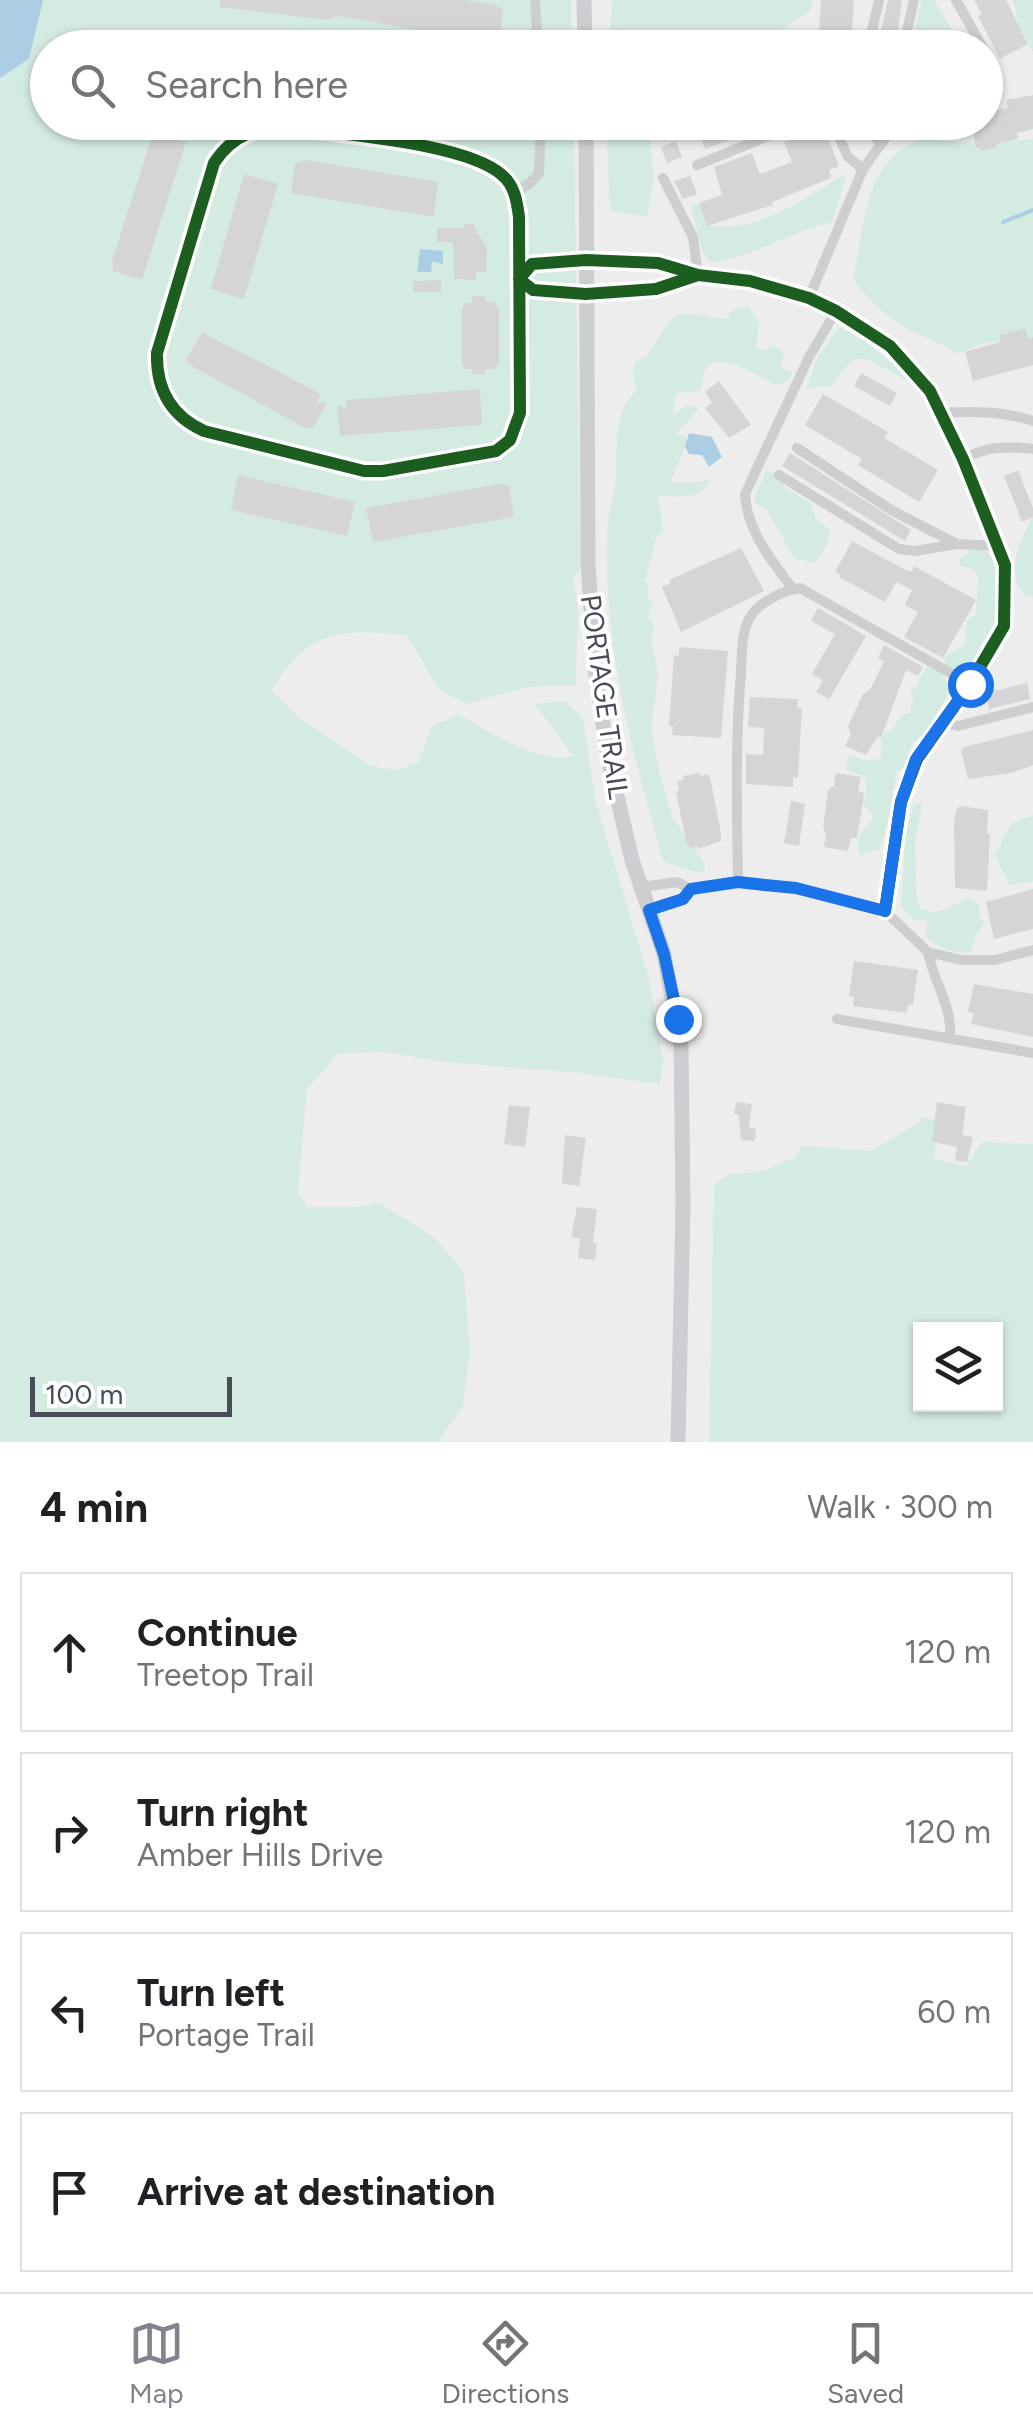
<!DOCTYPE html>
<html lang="en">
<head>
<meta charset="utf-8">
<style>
  :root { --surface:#fff; --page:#f6f6f6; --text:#202124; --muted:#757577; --line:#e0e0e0; --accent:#81848c }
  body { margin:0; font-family:Figtree,sans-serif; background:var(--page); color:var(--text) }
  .controls { position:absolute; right:30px; bottom:30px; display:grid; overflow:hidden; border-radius:0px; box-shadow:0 2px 8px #0004 }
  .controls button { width:90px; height:90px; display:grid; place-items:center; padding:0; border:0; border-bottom:2px solid var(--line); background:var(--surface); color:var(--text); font:50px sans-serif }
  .scale { position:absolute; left:30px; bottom:25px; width:202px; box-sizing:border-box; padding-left:10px; border:5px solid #474c58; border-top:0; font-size:28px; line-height:35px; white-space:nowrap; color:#474c58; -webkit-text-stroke:8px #fff; paint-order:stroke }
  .stop { position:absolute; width:30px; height:30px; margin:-22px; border:8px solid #1a73e8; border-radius:50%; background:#fff }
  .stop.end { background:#1a73e8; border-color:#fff; box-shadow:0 2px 10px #0008 }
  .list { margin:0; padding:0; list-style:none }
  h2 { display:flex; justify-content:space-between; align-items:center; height:130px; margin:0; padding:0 40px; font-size:42px }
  h2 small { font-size:32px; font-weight:400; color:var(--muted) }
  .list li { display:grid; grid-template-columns:65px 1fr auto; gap:30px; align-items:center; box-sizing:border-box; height:160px; margin:0 20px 20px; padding:0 20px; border:2px solid var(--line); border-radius:0px }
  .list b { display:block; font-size:38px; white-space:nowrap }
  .list p { margin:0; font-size:32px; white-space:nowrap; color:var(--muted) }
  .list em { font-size:32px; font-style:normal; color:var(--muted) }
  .icon { flex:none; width:55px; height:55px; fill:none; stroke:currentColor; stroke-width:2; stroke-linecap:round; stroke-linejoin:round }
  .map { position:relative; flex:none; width:1033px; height:1442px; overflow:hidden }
  .search { position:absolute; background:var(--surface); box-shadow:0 2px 8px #0004; left:30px; right:30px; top:30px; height:110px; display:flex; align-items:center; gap:25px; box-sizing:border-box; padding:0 35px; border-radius:55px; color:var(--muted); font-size:38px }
  .sheet { height:850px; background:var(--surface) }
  nav { display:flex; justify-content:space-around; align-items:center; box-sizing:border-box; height:140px; border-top:2px solid var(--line); background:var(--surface); font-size:28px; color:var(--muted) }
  nav a { display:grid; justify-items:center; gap:5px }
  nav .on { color:var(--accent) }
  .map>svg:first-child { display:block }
</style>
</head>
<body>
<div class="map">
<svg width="1033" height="1442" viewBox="0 0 1033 1442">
  <rect width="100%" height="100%" fill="#eeeded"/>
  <path fill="#d4ebe1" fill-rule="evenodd" d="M0,0H571L572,47L48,48V122L574,123L580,571L572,579L578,601L576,685L527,687L466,704L438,689L408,636C346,627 304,630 272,691L298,717L371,766L396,770L418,763L432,726L459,714C485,730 543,766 573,756L535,704L565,701L583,718L596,803L650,982L663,1059L660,1084L581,1073L444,1062L384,1052L339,1053L307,1089L298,1192L307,1207H356L380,1203L436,1239L464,1273L470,1351L463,1406L438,1442H0Z
    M612,0H814L810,11L757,47H609Z
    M922,0H934L962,47H911Z
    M1013,0H1033V52L1018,24Z
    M606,123H652L650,138L654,178L647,217L610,210Z
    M923,139L986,144L1033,139V344C1005,338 983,341 958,354C942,343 924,338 907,329C889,319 864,295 853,279C865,227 863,157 923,139Z
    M842,175L846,176L832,222C790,231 752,259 710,262L703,253L691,207L699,203L708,226C757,232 804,201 842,175Z
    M749,307L759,322L756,349L767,350L773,345L784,352L780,367L792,372L788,382L776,385C761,379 720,349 707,367C702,374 703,383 700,391L676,393L672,416L687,405L699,409L676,434L686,437L687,442L671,482L696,483L708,479L710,483C696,500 677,497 658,495L663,531L656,538L645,581L649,588L647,600L653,601L648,617L655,626L651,637L658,674L651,730L659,771L672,816L704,863L705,870L697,873L663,861C632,751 603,645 607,530C608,512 615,495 616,477C618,448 612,413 636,391C635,383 632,373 634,367C637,357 639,362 646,356C656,346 665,317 682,314C697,311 714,321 730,318L729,313L737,308Z
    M839,327L866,342L910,378L909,381C871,366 860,337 834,385L807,388L815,362Z
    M767,471L779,475L785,488L811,503L816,519L829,529C832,544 820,551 817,563L795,559L766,509L755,503V494Z
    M1033,514V597L1026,596C1001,570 1023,541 1033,514Z
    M971,549L987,551C1001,566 1001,580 994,600L1001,605C995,632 986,662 960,674L946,666L944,657L965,645L967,620L976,614L978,576L974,570L959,565L960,559Z
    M927,666L943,674L951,690L935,716L931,728L912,743L907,766L896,772L890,812L880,849L859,855L857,839L874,817L860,802L866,797V778L845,769L849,755L866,761L881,758L882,735L891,732L901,715L910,713L911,702H914L910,689L914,690Z
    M923,802L915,841L917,901L920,908L934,913L971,898L979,904L980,918L985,922L976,935L971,952C954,954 938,948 925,936L928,921L914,920L901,906L906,827L915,804Z
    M1033,815V881L1009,885L995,854L1012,823Z
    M921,1117L937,1121L934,1159L966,1166L982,1142L1033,1144V1442H709L714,1186C734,1167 739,1176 762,1171C775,1168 780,1160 794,1159L802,1146L872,1151L918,1123ZM920,1330H996V1404H920Z"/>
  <path fill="#accee5" d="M0,0H43L29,59L0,78Z
    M420,249L443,251V264L432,261L431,272H417Z
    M689,433L712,437L722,457L709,467L702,455L689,454L685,447Z"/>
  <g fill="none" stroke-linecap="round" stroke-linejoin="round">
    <path stroke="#accee5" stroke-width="4" d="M1003,222L1033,210"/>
  </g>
  <path fill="#d5d5d7" d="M220,0H465L495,5L503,10L499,39L489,42L337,16L327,20L220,7Z
    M821,0H854L851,48H818Z
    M888,0H902L898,30L893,48H877Z
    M974,0H1006L1028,44L1000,59L978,16L982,14Z
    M1033,95V129L1017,133L1018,139L996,144L997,147L980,151V148H976L971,122H986V113L1008,108L1006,100Z
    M695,122H740L745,134L705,149Z
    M824,127L839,166L829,170L831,178L772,202L773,205L707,226L699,203L722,195L714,167L752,153L760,174L792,162L784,142Z
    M153,133L186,142L142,280L113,271L112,261Z
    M676,141L682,157L667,163L661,147Z
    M306,160L438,182L434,217L291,193L295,163Z
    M244,174L278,184L244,299L211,289Z
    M690,176L697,194L683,199L674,181Z
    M465,224H473L487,249L486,272H476V280L454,279L453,242H437V228H463Z
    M441,280V292H413V281Z
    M472,296H486L485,302H495V307H499V365H495V369H485V374H472V369H465L462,365V307H465V303H472Z
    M1025,328L1028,338L1033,337V365L973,381L965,352L1000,342L999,335Z
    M202,332L321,394L316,403L327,402L313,428L303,427L192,366L186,360Z
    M861,373L897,393L890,406L854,386Z
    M719,381L751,425L729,438L705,408L712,403L705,392Z
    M480,389L482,425L340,436L337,404L347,410L346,400Z
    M823,394L888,432L884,438L938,470L919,502L858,465L862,459L805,425Z
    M790,453L911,530L905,541L782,466Z
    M1018,470L1033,508V517L1022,522L1004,476Z
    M238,475L355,502L347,536L231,510Z
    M500,484L509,486L514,517L373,542L366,508Z
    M852,541L906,570L911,572L914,566L976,600L943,658L904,637L918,612L905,605L912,590L896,582L885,602L839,577L840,575L835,572Z
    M741,548L764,591L681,632L662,587L671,583L669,580Z
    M818,608L866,636L829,699L816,692L823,680L812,674L835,634L811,621Z
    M884,645L923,667L918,676L906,670L881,738L878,736L866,755L845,746L851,734L848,726L863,694L870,690L884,661L878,658Z
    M679,647L728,651L721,738L672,735L673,726H669L674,655L679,656Z
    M1027,683L1030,699L989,709L986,693Z
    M750,697L798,699L797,708H802L798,778L793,777V787L746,784V754L763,755L764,728L748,727Z
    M1033,730V765L1011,773L968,779L961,750L964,747Z
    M700,773V776L708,774L711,782L721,833V841L698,849V847L690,848L686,841L676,792L679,791L677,781L684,780L683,776Z
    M836,773L861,777L858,791L864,793L857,838H851L848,851L824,847L826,834L823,827L828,790L834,786Z
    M791,801L805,804L799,846L784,843Z
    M961,806L988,810L987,834H990L987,891L955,888L954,821L957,808Z
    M1033,889V929L994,939L986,902Z
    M854,961L918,970L913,1004L908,1005L907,1013L853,1006L854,997L849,996Z
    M974,984L1033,994V1037L971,1024L974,1013L968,1012Z
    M736,1102L752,1104L749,1128L756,1129L755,1141L741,1140L739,1115L734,1114Z
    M937,1102L966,1107L962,1135L973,1137L967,1162L955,1161L957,1147L932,1142Z
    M509,1105L530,1107L525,1147L504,1144Z
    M565,1135L586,1138L579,1186L562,1184Z
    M577,1207L597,1209L593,1243H597L595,1260L578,1258L580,1239L571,1237Z"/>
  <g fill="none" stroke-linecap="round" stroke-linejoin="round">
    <path stroke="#ccced0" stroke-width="10" d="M535,0L538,48
      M956,0L983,48
      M868,48L879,0
      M903,48L914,0
      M986,52L996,81L986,85
      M832,122L848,157L863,169
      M866,122L879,143
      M292,127C343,135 466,143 502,175C515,186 517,202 519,217L520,413L510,440L496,451L383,471H364L204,431C171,416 156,389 157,353L214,163C233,134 258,126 292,127Z
      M697,165L803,122
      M663,178L693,237L698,275
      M514,192L529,184L539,174L541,122
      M698,275L656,289L586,294L533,290L519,279L532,264L586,260L658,263L698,275L750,281L809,298L836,311L890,346L930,391L963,459L1005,565L1004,626L970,684L917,759L901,802L885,911
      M809,298L863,169L897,122
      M941,413C974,411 1002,411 1033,421
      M797,448L891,510L957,544L998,546
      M963,459C987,446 1007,446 1033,449
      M779,475L899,549L915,551L956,544
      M793,589C771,560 747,531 745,494L809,357L836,311
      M943,722L958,726L1033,707
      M738,882C737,812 735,742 741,672C742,656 741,634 749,619C758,602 782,591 800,588L970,684
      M642,887L677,882L691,889L738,882L796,889L885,911L928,952L961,960H995L1033,950
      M649,910L683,899L691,889
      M928,952C933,981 953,1007 950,1038
      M837,1019L1033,1053"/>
    <path stroke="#cdced1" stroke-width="15" d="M584,0L585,48
      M586,122L588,565L595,668L608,758L632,860L664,954L681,1046L683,1204L678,1442"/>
    <g stroke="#fff" stroke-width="19">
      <path id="cycleway" d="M292,127C343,135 466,143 502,175C515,186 517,202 519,217L520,413L510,440L496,451L383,471H364L204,431C171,416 156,389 157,353L214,163C233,134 258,126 292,127Z
        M698,275L656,289L586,294L533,290L519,279L532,264L586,260L658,263L698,275L750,281L809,298L836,311L890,346L930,391L963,459L1005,565L1004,626L970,684L917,759L901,802L885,911"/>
    </g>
    <use href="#cycleway" stroke="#1b5e20" stroke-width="12"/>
  </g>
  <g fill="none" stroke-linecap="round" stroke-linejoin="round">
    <path stroke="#1a73e8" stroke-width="12" d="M678,1019L664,954L649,910L683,899L691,889L738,882L765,885L796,888L885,911L901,802L916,759L970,684"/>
  </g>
  <g text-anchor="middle" stroke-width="8" stroke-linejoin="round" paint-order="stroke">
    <g font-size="28" fill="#474c58" stroke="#fff">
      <text transform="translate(605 697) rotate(82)" y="10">PORTAGE TRAIL</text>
    </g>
  </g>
</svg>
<div class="controls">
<button><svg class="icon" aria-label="layers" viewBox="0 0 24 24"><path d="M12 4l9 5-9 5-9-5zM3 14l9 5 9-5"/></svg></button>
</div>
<div class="scale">100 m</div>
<div class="stop" style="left:970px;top:684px"></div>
<div class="stop end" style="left:678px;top:1019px"></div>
<div class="search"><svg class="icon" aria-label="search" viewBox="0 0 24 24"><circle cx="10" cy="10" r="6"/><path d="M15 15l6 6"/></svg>Search here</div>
</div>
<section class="sheet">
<h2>4 min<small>Walk · 300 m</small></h2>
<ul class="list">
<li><svg class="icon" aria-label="ahead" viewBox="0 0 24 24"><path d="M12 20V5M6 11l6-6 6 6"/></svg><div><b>Continue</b><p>Treetop Trail</p></div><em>120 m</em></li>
<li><svg class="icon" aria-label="right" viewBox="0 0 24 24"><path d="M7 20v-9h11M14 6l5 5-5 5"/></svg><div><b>Turn right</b><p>Amber Hills Drive</p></div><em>120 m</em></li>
<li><svg class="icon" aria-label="left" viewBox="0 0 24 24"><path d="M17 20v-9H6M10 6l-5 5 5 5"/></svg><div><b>Turn left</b><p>Portage Trail</p></div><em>60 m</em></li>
<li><svg class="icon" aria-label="arrive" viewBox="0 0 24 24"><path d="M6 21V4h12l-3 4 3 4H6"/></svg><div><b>Arrive at destination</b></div></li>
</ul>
</section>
<nav>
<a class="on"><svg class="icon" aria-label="map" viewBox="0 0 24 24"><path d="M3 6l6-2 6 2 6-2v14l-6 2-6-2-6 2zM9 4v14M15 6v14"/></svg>Map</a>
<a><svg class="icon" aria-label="directions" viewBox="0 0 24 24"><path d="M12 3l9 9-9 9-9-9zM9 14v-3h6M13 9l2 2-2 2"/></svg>Directions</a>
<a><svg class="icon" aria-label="saved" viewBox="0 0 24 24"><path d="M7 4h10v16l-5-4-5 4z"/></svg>Saved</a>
</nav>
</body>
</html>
